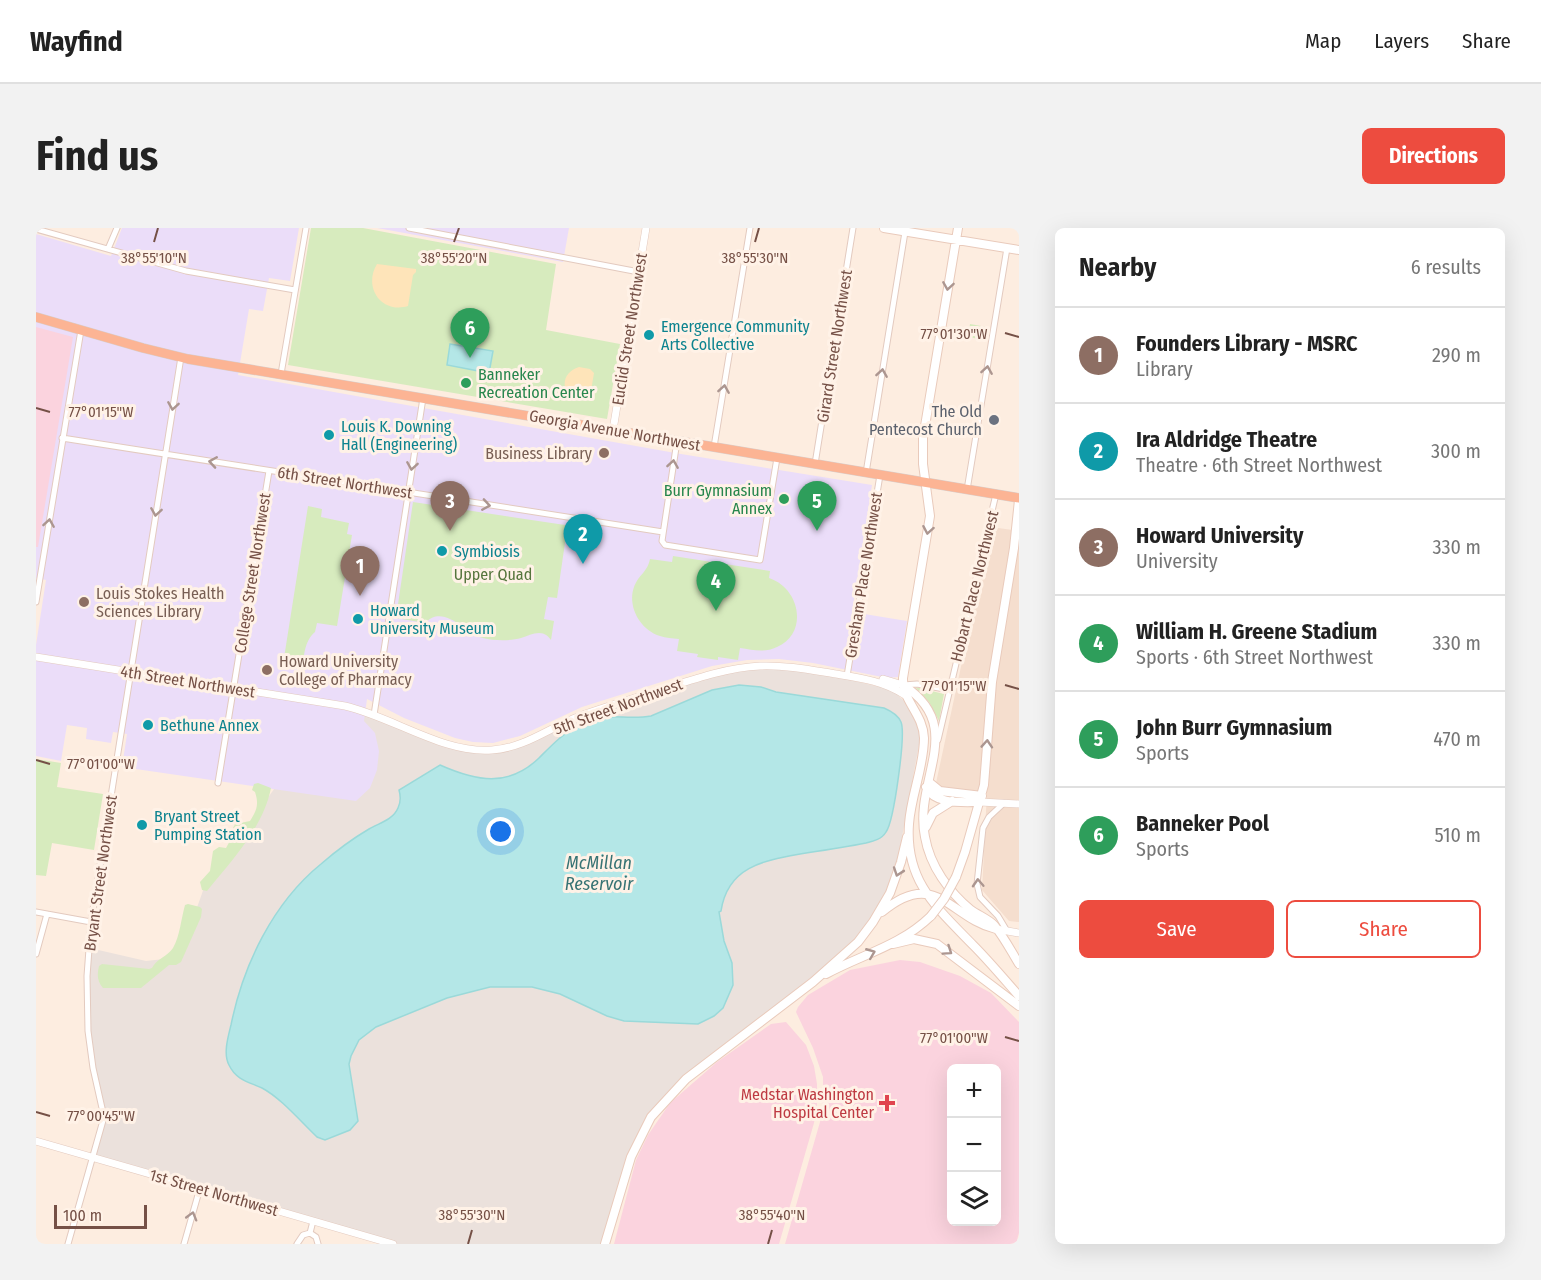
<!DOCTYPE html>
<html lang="en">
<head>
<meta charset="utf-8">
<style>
  :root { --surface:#fff; --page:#f2f2f2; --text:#222; --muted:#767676; --line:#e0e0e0; --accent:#ed4c3f }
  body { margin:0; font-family:"Fira Sans Condensed",sans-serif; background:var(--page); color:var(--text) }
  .controls { position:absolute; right:18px; bottom:18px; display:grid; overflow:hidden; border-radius:9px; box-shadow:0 6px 24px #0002 }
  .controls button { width:54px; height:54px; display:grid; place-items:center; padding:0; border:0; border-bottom:2px solid var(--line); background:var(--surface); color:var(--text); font:30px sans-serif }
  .scale { position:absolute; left:18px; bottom:15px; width:93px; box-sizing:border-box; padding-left:6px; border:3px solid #755046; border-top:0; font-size:16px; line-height:21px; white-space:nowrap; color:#755046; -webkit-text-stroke:4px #fff2e7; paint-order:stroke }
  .you { position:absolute; left:465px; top:604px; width:21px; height:21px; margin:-15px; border:4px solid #fff; border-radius:50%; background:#1a73e8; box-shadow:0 0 0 9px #1a73e833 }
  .badge { display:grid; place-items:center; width:39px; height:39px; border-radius:50%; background:var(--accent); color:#fff; font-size:20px; font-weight:700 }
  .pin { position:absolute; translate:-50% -50px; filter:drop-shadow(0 2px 3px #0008) }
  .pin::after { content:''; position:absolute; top:32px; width:21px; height:18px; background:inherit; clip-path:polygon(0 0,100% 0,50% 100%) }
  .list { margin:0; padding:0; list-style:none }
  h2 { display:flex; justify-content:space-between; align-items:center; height:78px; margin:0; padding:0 24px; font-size:26px }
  h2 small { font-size:20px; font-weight:400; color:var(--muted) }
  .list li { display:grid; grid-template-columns:39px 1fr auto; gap:18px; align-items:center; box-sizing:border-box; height:96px; padding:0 24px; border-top:2px solid var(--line) }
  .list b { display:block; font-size:22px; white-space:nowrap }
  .list p { margin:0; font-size:20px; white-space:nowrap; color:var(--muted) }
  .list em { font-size:20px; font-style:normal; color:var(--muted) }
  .actions { display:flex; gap:12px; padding:18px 24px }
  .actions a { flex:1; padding:14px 0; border:2px solid var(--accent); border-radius:9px; text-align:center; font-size:21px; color:var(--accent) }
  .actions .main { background:var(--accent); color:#fff }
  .icon { flex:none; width:33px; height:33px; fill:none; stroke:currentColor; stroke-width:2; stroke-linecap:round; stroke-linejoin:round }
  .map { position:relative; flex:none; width:983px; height:1016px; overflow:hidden; border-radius:9px }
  header { display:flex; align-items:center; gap:36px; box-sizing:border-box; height:84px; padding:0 30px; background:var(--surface); border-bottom:2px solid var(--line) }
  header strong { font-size:28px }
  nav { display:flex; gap:33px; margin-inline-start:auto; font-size:21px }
  .intro { display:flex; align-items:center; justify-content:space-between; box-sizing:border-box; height:144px; padding:0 36px }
  h1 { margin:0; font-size:42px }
  .button { padding:15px 27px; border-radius:9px; background:var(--accent); color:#fff; font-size:21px; font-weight:700 }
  main { display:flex; gap:36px; padding:0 36px }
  aside { flex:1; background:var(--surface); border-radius:9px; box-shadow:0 6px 24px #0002 }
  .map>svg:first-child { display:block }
</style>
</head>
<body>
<header>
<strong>Wayfind</strong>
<nav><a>Map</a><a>Layers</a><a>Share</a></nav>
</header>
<div class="intro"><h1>Find us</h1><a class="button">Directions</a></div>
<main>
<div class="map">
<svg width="983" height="1016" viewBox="0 0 983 1016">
  <rect width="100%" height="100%" fill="#fdede0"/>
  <path fill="#f5dece" d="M955,299L983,303V694L973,693L946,662L951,564L903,559L900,555Z"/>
  <path fill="#ebe1dc" d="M716,439H759L848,460L857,463L874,478L883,500L884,511L862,631L841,688L777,754L655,847L620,883L592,936L570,1016H358L57,929L68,891L51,790L53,725L58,721L110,733L137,730L153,702L169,657L241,557L309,478L414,517L464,521L533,492L676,445Z"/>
  <path fill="#ebddf9" d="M86,0H263L254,53L233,50L227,83L213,81L202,147L645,226L836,257L816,384L871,393L862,449L851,450L777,435L743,431L711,432L676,438L546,479L484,508L457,515L437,514L419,510L368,490L331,471L328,493L339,505L343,523L341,542L334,560L320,573L86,539L91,506L77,504L75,515L50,511L51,500L31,497L25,533L0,528V417L10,352L0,350V6L75,28Z
    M341,0H533L527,34Z"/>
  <path fill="#fbd3de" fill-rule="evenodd" d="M0,99L37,109L2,319H0Z
    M864,732L884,734L924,748L955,765L983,794V1005L980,1016H749L786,887L787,864V849L777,820L760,784L762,779L772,767L814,742ZM915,840H960V994H915Z
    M750,794L770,817L778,838L781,856V876L778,895L743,1016H578L600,932L612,907L634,875L681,834L735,796Z"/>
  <path fill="#d7ebbe" d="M275,0H327L520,36L510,102L584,116L571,191L252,137Z
    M934,96L951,99L949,112L932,109Z
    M377,274L529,297L531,301L521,370L512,369L508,391L518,393L515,412C512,408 509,405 503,405C497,405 491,408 485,410C475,413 458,413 447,410C429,405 408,375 389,395L360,390Z
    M272,278L286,281L285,289L313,295L311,306L316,307L301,398L281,395L279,404C268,413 268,429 266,442L254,439L248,430Z
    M637,328L734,343L733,350C764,360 773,405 741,419C729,425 717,422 704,420L702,432L682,429V432L661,429L662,426L641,423L643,411C636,410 630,410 624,408C604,402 591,378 598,359C603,346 611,345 614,331L636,334Z
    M879,459L908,466L903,493L893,474Z
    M0,531L25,535L21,559L67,566L58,622L16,615L10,648L0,647Z
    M222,555L235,560C227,600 196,632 171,663L166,662L164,654L174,643L177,623L183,619L190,620L196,609L195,604L199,596L214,593C221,582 223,576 219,564L216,562L218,556Z
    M152,676L164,679L166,681L165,689L145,734L140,737H133L105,760H67C61,753 61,746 63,738L66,736L113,741L116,740C121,730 131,729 137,720C144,708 145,691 149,677Z"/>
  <path fill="#fee4b9" d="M341,36L380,41V44L377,47L372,78C345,86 327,59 341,36Z
    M543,139L554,141L558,145L555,163L557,168L555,171L550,168L530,164C526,152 531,143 543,139Z"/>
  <path fill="#b4e7e7" stroke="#9ad9d9" stroke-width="1.5" d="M414,116L457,123L453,145L411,137Z
    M703,457L725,459L740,464L848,480C855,483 862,487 865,494C870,506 858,593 850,604C846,611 838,613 830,615C810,619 790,622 770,625C732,632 692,636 685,683L683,684L688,713L696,735L697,757L687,780L678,788L662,796L588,793L571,788L524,766L496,759H454L411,770L340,799L323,812L315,828L313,836L322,893L314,902L289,912L281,909C265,894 245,870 226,860C213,854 200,852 193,837C187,826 192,809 195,797C207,737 237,675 285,636C300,623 316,611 333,601C343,595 357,592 362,580C365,574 365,569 363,562L404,537C440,553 472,560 503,530C515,518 527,505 542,498C550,495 561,490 569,489C584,488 599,491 615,488L676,462Z"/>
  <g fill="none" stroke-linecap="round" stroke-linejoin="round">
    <g stroke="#e3cabf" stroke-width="7">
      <path id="minor" d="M373,0L603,44
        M0,1L150,43L259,62
        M72,21L81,0
        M245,146L270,0
        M26,210L627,304
        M641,213L626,313L629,317L724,332L741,230
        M678,219L714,0
        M779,236L817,0
        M830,245L869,4
        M931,262L971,20
        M0,374L45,102
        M811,448L844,247
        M867,457L881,456L914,462
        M338,487L387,170
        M902,512L960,266
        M182,555L233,243
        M968,575L953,589L947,600L941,656L944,669L962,688L971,703
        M0,684L55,694
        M0,726L11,686
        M274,1005L280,1009L282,1016
        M32,1016L68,889L57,840L52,803L51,748L55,694L145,129
        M148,1016L164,960
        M261,1016L267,1007L274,1005L277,993"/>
    </g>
    <g stroke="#e3cabf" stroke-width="8">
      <path id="tertiary" d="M577,202L610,0
        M0,429L309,478C357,489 408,526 456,522C489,520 514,499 544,488C568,479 593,472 618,464C653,453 687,440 724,438C750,437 775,442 800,446C825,450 848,453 869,467
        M847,451L867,457
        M944,574L983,576
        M960,701L983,705
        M0,913L357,1016"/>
    </g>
    <g stroke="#e9cabb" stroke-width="10">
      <path id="secondary" d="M848,0L983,22
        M922,0L887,210V236L894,288L867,450C866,473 887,485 888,510C888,539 875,567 873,596C869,653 900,679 937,717C953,733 968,751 983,768
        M867,457C932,499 877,552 889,609C894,638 913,664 935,682C942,687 952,691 958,697C968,709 975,723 983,736
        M893,554L904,563L946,568
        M890,559C899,577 926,574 944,574
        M890,599L897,585L916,573
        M920,649L929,624L948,557L956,454L978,320L983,272
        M846,684C900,639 914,690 960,701
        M857,716L878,711L901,716L983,778
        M790,746C827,726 864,718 895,688
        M569,1016L595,929L615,889L650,851L777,754L822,714L837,694L854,665L865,634L871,609"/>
    </g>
    <g stroke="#d8cecb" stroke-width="10">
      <path id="trunk" d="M0,89L107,120L152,131L983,270"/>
    </g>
    <use href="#minor" stroke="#fff" stroke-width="5"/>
    <use href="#tertiary" stroke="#fff" stroke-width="7"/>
    <use href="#secondary" stroke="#fff" stroke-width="8"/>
    <use href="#trunk" stroke="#fcb494" stroke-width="9"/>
    <g stroke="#e9cabb" stroke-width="10" stroke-linecap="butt">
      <path id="secondary-bridge" d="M895,688L908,671L920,649"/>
    </g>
    <use href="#secondary-bridge" stroke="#fff" stroke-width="8"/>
  </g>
  <defs><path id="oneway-chevron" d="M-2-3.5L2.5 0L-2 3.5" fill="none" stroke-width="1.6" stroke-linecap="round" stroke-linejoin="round" transform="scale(1.5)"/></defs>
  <g stroke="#ac9690">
    <use href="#oneway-chevron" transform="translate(912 58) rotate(99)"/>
    <use href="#oneway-chevron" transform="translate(951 142) rotate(-81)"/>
    <use href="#oneway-chevron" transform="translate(846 145) rotate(-81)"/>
    <use href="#oneway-chevron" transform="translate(688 161) rotate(-81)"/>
    <use href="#oneway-chevron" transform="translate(137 178) rotate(99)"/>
    <use href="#oneway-chevron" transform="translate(177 234) rotate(-171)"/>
    <use href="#oneway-chevron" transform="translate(637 236) rotate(-81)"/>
    <use href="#oneway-chevron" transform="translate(376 238) rotate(99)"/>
    <use href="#oneway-chevron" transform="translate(450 277) rotate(9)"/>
    <use href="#oneway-chevron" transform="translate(120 284) rotate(99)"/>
    <use href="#oneway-chevron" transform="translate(13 295) rotate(-81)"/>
    <use href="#oneway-chevron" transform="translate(892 302) rotate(100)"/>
    <use href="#oneway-chevron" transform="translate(951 516) rotate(-86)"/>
    <use href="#oneway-chevron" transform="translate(862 644) rotate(109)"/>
    <use href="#oneway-chevron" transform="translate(942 655) rotate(-93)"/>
    <use href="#oneway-chevron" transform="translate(912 723) rotate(34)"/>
    <use href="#oneway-chevron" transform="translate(835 725) rotate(-22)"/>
    <use href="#oneway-chevron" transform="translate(156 988) rotate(-74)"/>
  </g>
  <path fill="none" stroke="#755046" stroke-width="2" d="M118,14L122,0M418,14L423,0M719,14L723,0M969,105L983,109M0,180L14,184M969,457L983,461M0,532L14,536M969,809L983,813M0,884L14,888M432,1016L436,1002M732,1016L736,1002"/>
  <g fill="#0f9aa8" stroke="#fff2e7" stroke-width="2">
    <circle cx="613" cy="107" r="6"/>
    <circle cx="293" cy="207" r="6"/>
    <circle cx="406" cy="323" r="6"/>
    <circle cx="322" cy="391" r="6"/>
    <circle cx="112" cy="497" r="6"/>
    <circle cx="106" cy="597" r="6"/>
  </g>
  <g fill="#2e9e5b" stroke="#fff2e7" stroke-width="2">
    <circle cx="430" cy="155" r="6"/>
    <circle cx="748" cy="271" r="6"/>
  </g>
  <circle fill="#6b7280" stroke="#fff2e7" stroke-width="2" cx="958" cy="192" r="6"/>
  <g fill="#8d6e63" stroke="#fff2e7" stroke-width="2">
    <circle cx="568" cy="225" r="6"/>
    <circle cx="48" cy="374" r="6"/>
    <circle cx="231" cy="442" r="6"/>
  </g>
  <path fill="#e0444e" stroke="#fff2e7" stroke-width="2" d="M848 866h6v6h6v6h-6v6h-6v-6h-6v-6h6z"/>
  <g text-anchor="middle" stroke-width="6" stroke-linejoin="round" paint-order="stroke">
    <g font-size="16" fill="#0d838f" stroke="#fff2e7" text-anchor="start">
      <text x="625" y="104">Emergence Community<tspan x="625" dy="18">Arts Collective</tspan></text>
      <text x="305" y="204">Louis K. Downing<tspan x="305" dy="18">Hall (Engineering)</tspan></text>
      <text x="418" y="329">Symbiosis</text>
      <text x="334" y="388">Howard<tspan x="334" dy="18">University Museum</tspan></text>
      <text x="124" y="503">Bethune Annex</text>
      <text x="118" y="594">Bryant Street<tspan x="118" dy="18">Pumping Station</tspan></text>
    </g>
    <g font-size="16" fill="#755046" stroke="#fff2e7">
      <text transform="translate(593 101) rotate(-81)" y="6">Euclid Street Northwest</text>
      <text transform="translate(798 118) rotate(-81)" y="6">Girard Street Northwest</text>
      <text transform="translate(579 202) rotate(10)" y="6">Georgia Avenue Northwest</text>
      <text transform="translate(309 254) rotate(9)" y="6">6th Street Northwest</text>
      <text transform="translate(216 345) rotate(-81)" y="6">College Street Northwest</text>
      <text transform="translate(827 347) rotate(-81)" y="6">Gresham Place Northwest</text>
      <text transform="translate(938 358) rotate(-76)" y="6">Hobart Place Northwest</text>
      <text transform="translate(152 453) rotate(9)" y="6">4th Street Northwest</text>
      <text transform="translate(582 478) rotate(-20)" y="6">5th Street Northwest</text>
      <text transform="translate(64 645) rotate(-82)" y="6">Bryant Street Northwest</text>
      <text transform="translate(178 964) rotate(16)" y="6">1st Street Northwest</text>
    </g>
    <g font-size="16" fill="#27864d" stroke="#fff2e7" text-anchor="start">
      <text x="442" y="152">Banneker<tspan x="442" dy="18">Recreation Center</tspan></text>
      <text x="736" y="268" text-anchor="end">Burr Gymnasium<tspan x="736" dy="18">Annex</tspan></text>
    </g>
    <g font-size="16" fill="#5b616d" stroke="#fff2e7" text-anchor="end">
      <text x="946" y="189">The Old<tspan x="946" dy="18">Pentecost Church</tspan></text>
    </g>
    <g font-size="16" fill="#785e54" stroke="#fff2e7" text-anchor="start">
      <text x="556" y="231" text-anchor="end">Business Library</text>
      <text x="60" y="371">Louis Stokes Health<tspan x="60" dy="18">Sciences Library</tspan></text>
      <text x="243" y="439">Howard University<tspan x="243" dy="18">College of Pharmacy</tspan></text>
    </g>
    <g font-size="16" fill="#55753c" stroke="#fff2e7">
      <text x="457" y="352">Upper Quad</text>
    </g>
    <g font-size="16" fill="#be3a42" stroke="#fff2e7" text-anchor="end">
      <text x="838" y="872">Medstar Washington<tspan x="838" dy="18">Hospital Center</tspan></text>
    </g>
    <g font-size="18" font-style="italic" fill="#377374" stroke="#fff2e7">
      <text x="563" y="641">McMillan<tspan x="563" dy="21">Reservoir</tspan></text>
    </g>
  </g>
  <g font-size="15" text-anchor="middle" fill="#755046" stroke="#fff2e7" stroke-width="6" stroke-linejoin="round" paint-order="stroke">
    <text x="118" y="35">38°55'10"N</text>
    <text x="418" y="35">38°55'20"N</text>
    <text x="719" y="35">38°55'30"N</text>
    <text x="918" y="111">77°01'30"W</text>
    <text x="65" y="189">77°01'15"W</text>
    <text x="918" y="463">77°01'15"W</text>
    <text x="65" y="541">77°01'00"W</text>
    <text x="918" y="815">77°01'00"W</text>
    <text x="65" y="893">77°00'45"W</text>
    <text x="436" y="992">38°55'30"N</text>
    <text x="736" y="992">38°55'40"N</text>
  </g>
</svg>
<div class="controls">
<button>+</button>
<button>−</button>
<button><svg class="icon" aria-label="layers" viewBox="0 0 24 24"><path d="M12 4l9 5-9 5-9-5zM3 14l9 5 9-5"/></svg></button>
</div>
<div class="scale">100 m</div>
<div class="you"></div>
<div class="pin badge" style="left:324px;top:368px;background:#8d6e63">1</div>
<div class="pin badge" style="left:547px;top:336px;background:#0f9aa8">2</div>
<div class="pin badge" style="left:414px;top:303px;background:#8d6e63">3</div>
<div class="pin badge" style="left:680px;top:383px;background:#2e9e5b">4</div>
<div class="pin badge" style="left:781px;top:303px;background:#2e9e5b">5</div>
<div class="pin badge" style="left:434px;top:130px;background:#2e9e5b">6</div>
</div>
<aside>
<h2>Nearby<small>6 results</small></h2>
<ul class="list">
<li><span class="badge" style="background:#8d6e63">1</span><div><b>Founders Library - MSRC</b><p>Library</p></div><em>290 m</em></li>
<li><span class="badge" style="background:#0f9aa8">2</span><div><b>Ira Aldridge Theatre</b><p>Theatre · 6th Street Northwest</p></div><em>300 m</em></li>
<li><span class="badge" style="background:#8d6e63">3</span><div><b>Howard University</b><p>University</p></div><em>330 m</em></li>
<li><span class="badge" style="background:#2e9e5b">4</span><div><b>William H. Greene Stadium</b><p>Sports · 6th Street Northwest</p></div><em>330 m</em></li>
<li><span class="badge" style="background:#2e9e5b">5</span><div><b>John Burr Gymnasium</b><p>Sports</p></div><em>470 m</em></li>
<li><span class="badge" style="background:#2e9e5b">6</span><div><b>Banneker Pool</b><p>Sports</p></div><em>510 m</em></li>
</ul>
<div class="actions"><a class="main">Save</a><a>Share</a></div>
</aside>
</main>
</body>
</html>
